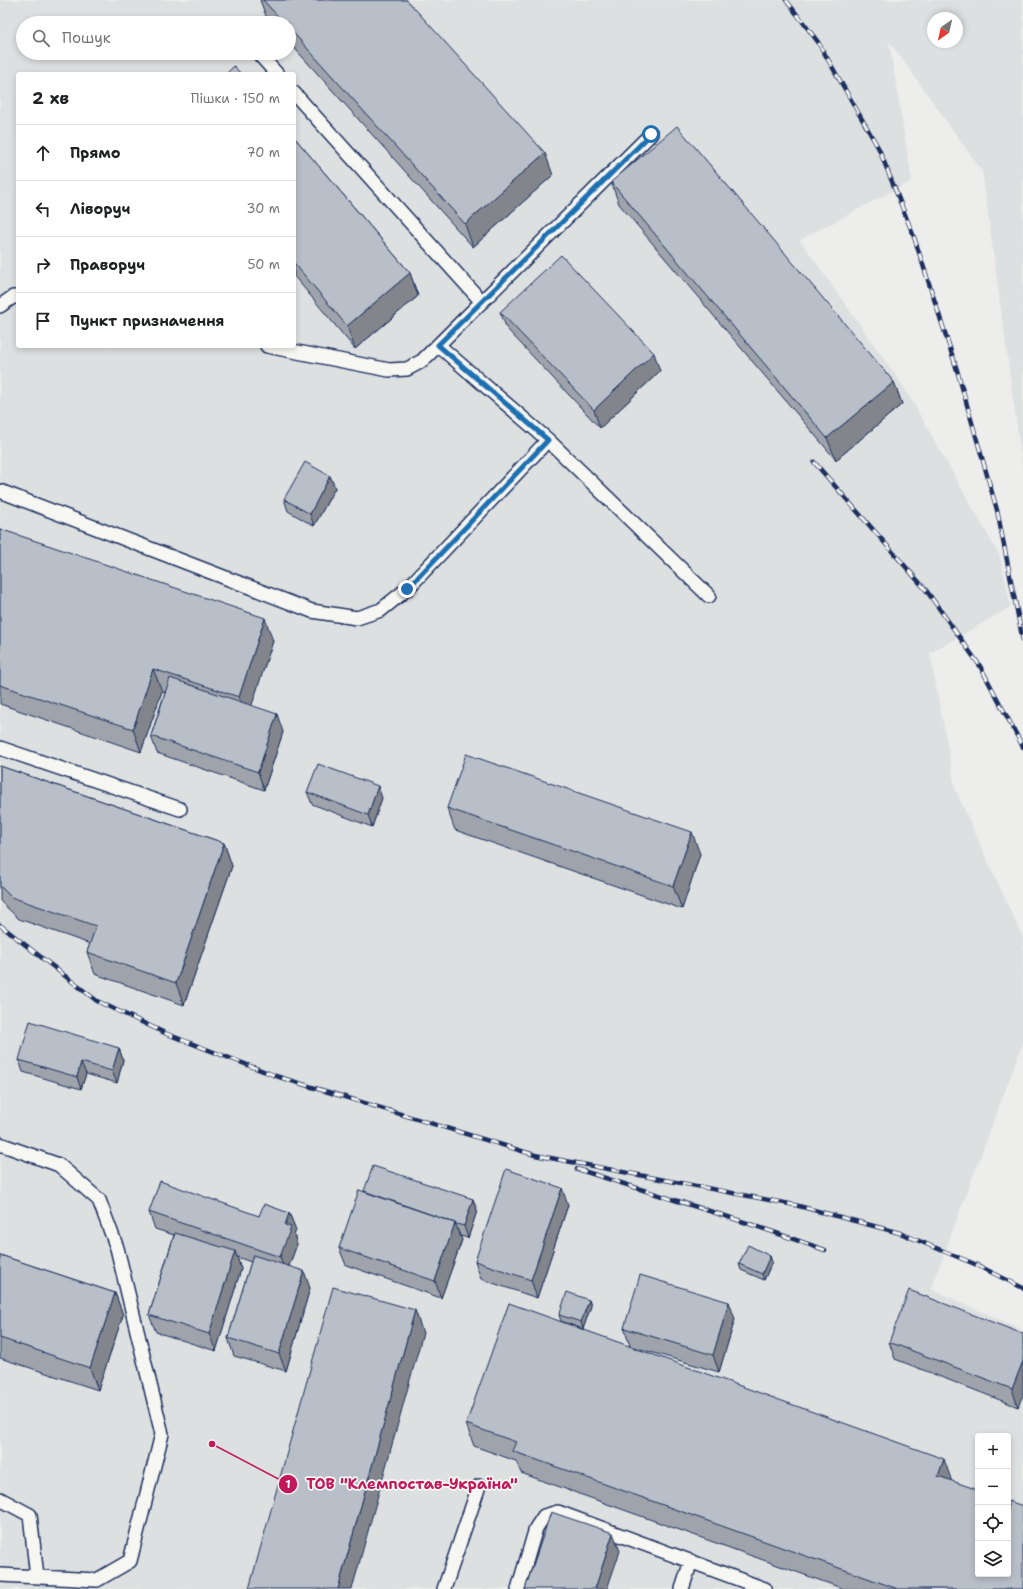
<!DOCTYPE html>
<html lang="uk">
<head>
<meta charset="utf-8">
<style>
  :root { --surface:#fff; --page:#f6f6f6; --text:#202124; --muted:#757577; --line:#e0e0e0 }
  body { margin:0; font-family:"Shantell Sans",sans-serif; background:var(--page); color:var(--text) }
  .controls { position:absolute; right:12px; bottom:12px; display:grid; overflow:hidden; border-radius:4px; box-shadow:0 2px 6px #0003 }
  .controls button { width:36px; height:36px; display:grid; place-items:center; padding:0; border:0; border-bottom:1px solid var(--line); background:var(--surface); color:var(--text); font:20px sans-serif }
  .compass { position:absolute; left:927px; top:12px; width:36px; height:36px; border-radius:50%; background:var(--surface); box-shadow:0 2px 6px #0003; rotate:214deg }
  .stop { position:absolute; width:12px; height:12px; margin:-9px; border:3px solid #1f6fb2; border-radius:50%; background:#fff }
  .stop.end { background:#1f6fb2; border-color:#fff; box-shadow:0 1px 4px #0008 }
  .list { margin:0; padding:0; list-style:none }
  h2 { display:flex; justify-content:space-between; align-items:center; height:52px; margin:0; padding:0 16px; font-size:17px }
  h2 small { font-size:13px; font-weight:400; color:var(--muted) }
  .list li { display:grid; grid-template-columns:26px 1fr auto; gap:12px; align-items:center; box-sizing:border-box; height:56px; padding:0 16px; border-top:1px solid var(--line) }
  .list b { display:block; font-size:15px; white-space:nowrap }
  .list em { font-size:13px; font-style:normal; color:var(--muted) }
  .icon { flex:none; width:22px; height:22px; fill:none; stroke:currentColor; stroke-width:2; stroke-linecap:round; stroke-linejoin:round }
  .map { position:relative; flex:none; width:1023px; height:1589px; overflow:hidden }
  .search { position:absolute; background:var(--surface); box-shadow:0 2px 6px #0003; left:16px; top:16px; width:280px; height:44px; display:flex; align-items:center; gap:10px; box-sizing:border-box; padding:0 14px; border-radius:22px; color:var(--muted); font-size:15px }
  .panel { position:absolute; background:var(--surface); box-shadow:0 2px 6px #0003; left:16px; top:72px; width:280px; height:276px; border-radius:4px }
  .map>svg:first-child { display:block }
</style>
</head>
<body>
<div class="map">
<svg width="1023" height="1589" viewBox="0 0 1023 1589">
  <rect width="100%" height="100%" fill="#edeeec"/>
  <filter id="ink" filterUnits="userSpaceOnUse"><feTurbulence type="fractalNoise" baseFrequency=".025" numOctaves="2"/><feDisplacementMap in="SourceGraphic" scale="8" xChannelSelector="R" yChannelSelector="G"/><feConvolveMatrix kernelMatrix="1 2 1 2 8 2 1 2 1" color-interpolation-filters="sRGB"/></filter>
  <g filter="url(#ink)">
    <path fill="#dde0e1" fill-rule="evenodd" d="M0,0H1023V472L982,171L889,41L912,181L800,240L904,387L1000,556L1011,607L930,653L956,791L1023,938V1043L931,1289L1023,1330V1589H0ZM933,18H957V42H933ZM23,23H289V53H23ZM18,74H294V346H18ZM978,1436H1008V1574H978Z"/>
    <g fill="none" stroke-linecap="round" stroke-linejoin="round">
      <g stroke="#1b2f5e" stroke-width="16">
        <path id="lane" d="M258,53L277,74
          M294,93L482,302
          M0,306L13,297H18
          M438,345L548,440L709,596
          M267,346L389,370L407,369L422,361L651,134
          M0,491L312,611L357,618L381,610L407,589L548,440
          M0,748L180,809
          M0,1144L59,1165L99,1200L117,1248L162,1434L130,1561L97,1580L0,1575
          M0,1499L30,1515L37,1577
          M444,1589L479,1486
          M518,1589L536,1528L544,1516L558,1512L765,1589
          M682,1589L691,1561"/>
      </g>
      <use href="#lane" stroke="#f6f6f2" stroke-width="13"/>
      <g stroke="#1b2f5e" stroke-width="4.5">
        <path id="rail" d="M786,0L818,42L879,149L914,237L957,370L997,510L1023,641
          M814,462L926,590L980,666L1023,747
          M0,925L97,1001L167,1034L279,1077L535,1155L795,1205L900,1233L977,1265L1023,1288
          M577,1169L744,1222L825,1250"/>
      </g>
      <use href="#rail" stroke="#f6f6f2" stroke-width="3" stroke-dasharray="9" stroke-linecap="butt"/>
    </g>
    <path fill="#9fa4ac" stroke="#1b2f5e" d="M260,0H407L553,175L473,247L289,42V23H272L266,16Z
      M294,137L410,273L418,296L355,349L294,276Z
      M611,182L894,382L902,404L836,460L619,204Z
      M500,312L660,371L600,428L507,329Z
      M330,476L335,488L314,526L288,511L284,499Z
      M0,529L273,641L251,706L283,732L264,790L157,753L151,736L165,692L162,691L141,752L0,704Z
      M0,766L224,843L232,866L184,1005L95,974L87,952L90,944L19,919L0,901Z
      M307,792L382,798L372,827L312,804Z
      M447,808L700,854L682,909L455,830Z
      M119,1048L123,1060L117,1083L86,1074L81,1089L23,1072L19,1060Z
      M364,1191L473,1199L477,1211L468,1238L460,1236L462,1240L441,1298L346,1265L339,1248Z
      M568,1205L537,1298L481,1279L475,1261Z
      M149,1212L259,1216L289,1213L296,1230L294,1235L297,1244L289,1266L310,1288L286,1371L234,1356L228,1338L251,1262L237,1257L241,1269L216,1351L156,1332L149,1315L174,1235L155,1229Z
      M0,1255L115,1293L123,1315L98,1390L0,1358Z
      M770,1256L772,1262L764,1280L741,1270L739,1264Z
      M589,1300L591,1306L583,1329L561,1321L559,1315Z
      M735,1319L719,1372L630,1346L624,1328Z
      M1023,1334L1018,1407L895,1359L889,1342Z
      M466,1424L952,1481L1023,1589H844L521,1473L516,1461L474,1446Z"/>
    <path fill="#82868c" stroke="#1b2f5e" d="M545,153L553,175L473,247L465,224Z
      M410,273L418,296L355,349L347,326Z
      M654,353L660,371L600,428L594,410Z
      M894,382L902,404L836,460L827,438Z
      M330,476L335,488L314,526L310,514Z
      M265,618L273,641L247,720L239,697Z
      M153,669L162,691L141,752L133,729Z
      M277,714L283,732L264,790L258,772Z
      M378,786L382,798L372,827L368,815Z
      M692,832L700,854L682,909L673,886Z
      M224,843L232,866L184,1005L176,983Z
      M119,1048L123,1060L117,1083L112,1071Z
      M81,1062L86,1074L81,1089L77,1077Z
      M562,1188L568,1205L537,1298L531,1280Z
      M473,1199L477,1211L468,1238L464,1226Z
      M289,1213L296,1230L294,1235L297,1244L286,1274L280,1257L285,1225Z
      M455,1223L462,1240L441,1298L435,1281Z
      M235,1251L241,1269L216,1351L209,1334Z
      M770,1256L772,1262L764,1280L762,1274Z
      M304,1271L310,1288L286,1371L279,1354Z
      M115,1293L123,1315L98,1390L90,1368Z
      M589,1300L591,1306L583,1329L581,1322Z
      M729,1302L735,1319L719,1372L713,1355Z
      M415,1310L423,1333L352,1589H338Z
      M1023,1361V1395L1018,1407L1012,1389Z
      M944,1459L952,1482L938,1476Z
      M613,1533L620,1551L607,1589H595Z"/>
    <path fill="#b9bfc8" stroke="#1b2f5e" d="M263,0H407L545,153L465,224L289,28V23H284Z
      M234,66L241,74H226Z
      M677,126L894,382L827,438L611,182Z
      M294,137L410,273L347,326L294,263Z
      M561,255L654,353L594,410L500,312Z
      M305,462L330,476L310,514L284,499Z
      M0,529L265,618L239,697L153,669L133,729L0,685Z
      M170,678L277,714L258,772L151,736Z
      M466,754L692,832L673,886L447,808Z
      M318,764L378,786L368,815L307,792Z
      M0,766L224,843L176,983L87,952L96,926L11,897L0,886Z
      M30,1021L119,1048L112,1071L81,1062L77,1077L19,1060Z
      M373,1166L473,1199L464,1226L456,1224L455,1223L364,1191Z
      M506,1169L562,1188L531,1280L475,1261Z
      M160,1181L259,1216L264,1204L289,1213L285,1225L291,1227L280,1257L149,1212Z
      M359,1190L455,1223L435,1281L339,1248Z
      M175,1233L235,1251L209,1334L149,1315Z
      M748,1245L770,1256L762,1274L739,1264Z
      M0,1255L115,1293L90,1368L0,1338Z
      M253,1255L304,1271L279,1354L228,1338Z
      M640,1275L729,1302L713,1355L624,1328Z
      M333,1287L415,1310L338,1589H249Z
      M909,1290L1023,1334V1361L1012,1389L889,1342Z
      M567,1292L589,1300L581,1322L559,1315Z
      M509,1303L944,1459L938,1476L978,1490V1574H1008V1501L1023,1506V1589H898L512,1451L516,1442L466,1424Z
      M551,1512L613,1533L595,1589H525Z"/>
  </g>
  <g fill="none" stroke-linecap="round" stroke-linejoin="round" filter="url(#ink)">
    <path stroke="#1f6fb2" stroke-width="5" d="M407,589L548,440L438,345L651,134"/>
  </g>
  <path fill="none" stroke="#c2185b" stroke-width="1.5" d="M212 1444L288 1484"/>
  <g fill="#c2185b" stroke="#f6f6f2" stroke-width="1.5">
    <circle cx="212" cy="1444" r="4"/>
    <circle cx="288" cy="1484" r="10"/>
  </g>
  <g font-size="12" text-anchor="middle" font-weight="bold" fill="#fff">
    <text x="288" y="1488">1</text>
  </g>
  <g font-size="15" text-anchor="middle" font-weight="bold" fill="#c2185b" stroke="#f6f6f2" stroke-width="3.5" stroke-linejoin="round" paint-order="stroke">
    <text x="412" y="1489">ТОВ "Клемпостав-Україна"</text>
  </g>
</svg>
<div class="controls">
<button>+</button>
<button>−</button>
<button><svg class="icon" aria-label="locate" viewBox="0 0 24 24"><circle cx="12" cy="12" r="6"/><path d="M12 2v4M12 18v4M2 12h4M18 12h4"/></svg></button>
<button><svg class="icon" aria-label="layers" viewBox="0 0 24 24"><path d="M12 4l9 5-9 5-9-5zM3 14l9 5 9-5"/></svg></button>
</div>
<svg class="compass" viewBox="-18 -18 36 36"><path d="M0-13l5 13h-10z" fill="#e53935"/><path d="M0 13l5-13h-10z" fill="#757577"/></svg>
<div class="stop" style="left:651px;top:134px"></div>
<div class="stop end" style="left:407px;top:589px"></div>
<div class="search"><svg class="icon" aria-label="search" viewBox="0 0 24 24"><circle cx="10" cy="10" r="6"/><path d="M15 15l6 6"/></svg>Пошук</div>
<section class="panel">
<h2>2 хв<small>Пішки · 150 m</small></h2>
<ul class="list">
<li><svg class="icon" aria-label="ahead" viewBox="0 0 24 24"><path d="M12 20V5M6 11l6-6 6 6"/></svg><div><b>Прямо</b></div><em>70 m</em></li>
<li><svg class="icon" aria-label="left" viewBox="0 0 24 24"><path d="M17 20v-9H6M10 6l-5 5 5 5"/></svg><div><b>Ліворуч</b></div><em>30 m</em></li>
<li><svg class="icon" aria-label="right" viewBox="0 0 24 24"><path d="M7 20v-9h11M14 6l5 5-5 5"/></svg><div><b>Праворуч</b></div><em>50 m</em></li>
<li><svg class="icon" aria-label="arrive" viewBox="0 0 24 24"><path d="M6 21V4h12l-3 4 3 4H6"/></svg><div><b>Пункт призначення</b></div></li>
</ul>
</section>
</div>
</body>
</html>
